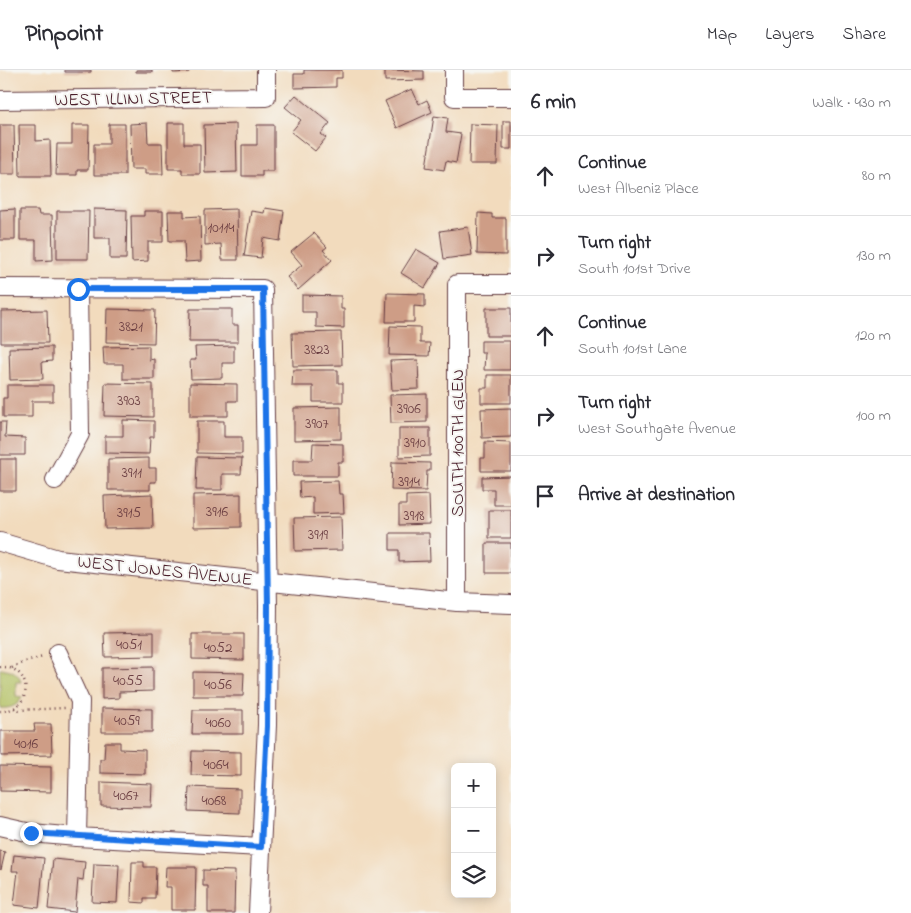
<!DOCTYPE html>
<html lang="en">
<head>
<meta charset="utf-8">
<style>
  :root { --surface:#fff; --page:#f7f7f7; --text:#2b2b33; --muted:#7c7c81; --line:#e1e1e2 }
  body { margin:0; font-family:"Indie Flower",sans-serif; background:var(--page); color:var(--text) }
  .controls { position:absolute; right:15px; bottom:15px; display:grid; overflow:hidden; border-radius:8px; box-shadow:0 2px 12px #0003 }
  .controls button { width:45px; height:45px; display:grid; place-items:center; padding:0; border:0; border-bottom:1px solid var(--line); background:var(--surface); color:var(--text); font:25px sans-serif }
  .stop { position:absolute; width:15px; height:15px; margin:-11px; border:4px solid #1a73e8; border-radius:50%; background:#fff }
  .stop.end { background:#1a73e8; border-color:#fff; box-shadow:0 1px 5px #0008 }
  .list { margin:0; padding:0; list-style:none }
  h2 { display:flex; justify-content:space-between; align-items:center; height:65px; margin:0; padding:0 20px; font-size:21px }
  h2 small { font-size:16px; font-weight:400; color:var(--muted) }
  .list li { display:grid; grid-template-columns:32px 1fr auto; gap:15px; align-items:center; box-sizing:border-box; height:80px; padding:0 20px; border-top:1px solid var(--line) }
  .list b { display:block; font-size:19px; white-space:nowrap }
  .list p { margin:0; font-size:16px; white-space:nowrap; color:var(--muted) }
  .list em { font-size:16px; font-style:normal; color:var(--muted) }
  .icon { flex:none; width:28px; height:28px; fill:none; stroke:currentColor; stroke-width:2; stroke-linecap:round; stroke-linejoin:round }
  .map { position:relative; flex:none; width:511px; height:843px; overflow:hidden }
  header { display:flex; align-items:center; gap:30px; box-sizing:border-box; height:70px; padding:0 25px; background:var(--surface); border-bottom:1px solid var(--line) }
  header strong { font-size:24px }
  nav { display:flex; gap:28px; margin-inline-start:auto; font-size:18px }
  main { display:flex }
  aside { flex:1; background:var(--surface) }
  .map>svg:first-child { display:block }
</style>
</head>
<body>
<header>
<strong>Pinpoint</strong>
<nav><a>Map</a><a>Layers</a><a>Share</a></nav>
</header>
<main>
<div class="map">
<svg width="511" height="843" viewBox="0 0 511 843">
  <rect width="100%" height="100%" fill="#f6f6f2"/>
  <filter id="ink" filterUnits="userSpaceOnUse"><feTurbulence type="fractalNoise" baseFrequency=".02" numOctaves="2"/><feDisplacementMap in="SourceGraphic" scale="10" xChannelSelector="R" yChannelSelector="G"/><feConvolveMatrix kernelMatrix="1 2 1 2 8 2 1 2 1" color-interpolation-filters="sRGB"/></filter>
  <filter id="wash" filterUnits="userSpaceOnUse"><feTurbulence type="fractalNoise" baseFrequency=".0096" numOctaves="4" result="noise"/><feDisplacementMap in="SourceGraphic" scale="20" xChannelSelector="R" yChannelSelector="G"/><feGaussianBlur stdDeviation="1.12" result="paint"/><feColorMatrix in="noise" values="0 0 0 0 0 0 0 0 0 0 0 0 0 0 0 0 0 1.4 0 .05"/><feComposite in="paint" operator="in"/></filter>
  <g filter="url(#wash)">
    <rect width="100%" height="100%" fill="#f2dbbd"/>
    <path fill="#b2c062" stroke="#7e7046" d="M0,599C10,598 18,602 21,612H16V626L22,627C18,636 10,639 0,638Z"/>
    <g id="blocks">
      <path fill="#ce9d86" d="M65,0H91V2H65Z
        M136,0H152V2H136Z
        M173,0H189V2L173,3Z
        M304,0H342V8H336V17L294,18V4H304Z
        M385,0L424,1V10L385,11Z
        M412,19L419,34L427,30L432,42L397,58L385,31Z
        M296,25L330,53L321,64L326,68L315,81L291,62L301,50L285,37Z
        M434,46L448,48L446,62L461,64L456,93L446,91L444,100L426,97Z
        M503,51H511V79H503Z
        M147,53L148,73H162L163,104H145V99H131L130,54Z
        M168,53H184V74H200V104H182V99H168Z
        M109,54H125V105H94V74H109Z
        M236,54L237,102L205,103L204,55Z
        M470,54L498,55L497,94H469Z
        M0,55H14L15,104H0Z
        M19,55H36V71L50,70L51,106H20Z
        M72,55H89L88,100H77V105H56L57,74H72Z
        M257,55H274V101H262V106H242V75H257Z
        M265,138L284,141L280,171L263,168L261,188L244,186L251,141L264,143Z
        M15,139V170H0V140Z
        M94,139L127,140L126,189H110V168H94Z
        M237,139L238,190H222L221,174L205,175V140Z
        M20,140H38L39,145H52L53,190L36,191V170H20Z
        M57,141H89L88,189H57Z
        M144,141H163V172H148V191L132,192L131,146H144Z
        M168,141H184V147L200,146L201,191L185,192L184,171H169Z
        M478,143L492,144V148H506V185L477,184Z
        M468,157L472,185L444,189L440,161Z
        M314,163L327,177L323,180L332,190L298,220L287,207L302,195L291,182Z
        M416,179L440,193L425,218L401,203Z
        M387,223L425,224V237L414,236V252H386Z
        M302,225L341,226V239H344V258L316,257V242H302Z
        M486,238H511V266H486Z
        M107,239L155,240L154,273L106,272Z
        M190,239H232V255H238V272H189Z
        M47,240L48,273H1V241Z
        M390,256L420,257V273H430L429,286L389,285Z
        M341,262L342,295L293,296L292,263Z
        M481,271H510V300H484L485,283H481Z
        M149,276V290L154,289V309H123V294H104L103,277Z
        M234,276V293H222V308L191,309L190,290H196L195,277Z
        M52,277V291L42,292L43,309L10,310L9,278Z
        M418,290L419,319L392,320L390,291Z
        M293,300H338V313H343V332H313V316H292Z
        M487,305H511V333H481V318H487Z
        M105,313L153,314V347L104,346Z
        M190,313L237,314V331H228V346H190Z
        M7,315H53V331H32V347H3V328H7Z
        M427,324V352L391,353L390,325Z
        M341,337V369L294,370V338Z
        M511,338V367L482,368L481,339Z
        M123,350L154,351V367H150L149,384L105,383V366H123Z
        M197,351H224V367H242V384L197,383Z
        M0,352H6L5,367L25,368V385H0Z
        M399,358H430V386L399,387Z
        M485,372L511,373V401H481V388H485Z
        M313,373L343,374V392H338V406H293V390H312Z
        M197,387L242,388L241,404H222V420H196Z
        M149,388V398H156V412H150V420H108V389Z
        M0,389H16V421H0Z
        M392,392L430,393V401H427L426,421L391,420Z
        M511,406V435H494V419H482V407Z
        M338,411L339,424H343L344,443L313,444V427L300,428L299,412Z
        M152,424L153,458L105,459L104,426Z
        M241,424V457L193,458V425Z
        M429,425L430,454L399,455V435H406V426Z
        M489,440H511V468H489Z
        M341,447L342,480L295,481L294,448Z
        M390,463H429L430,491L399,492V480H390Z
        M486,473H511V503H486Z
        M154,562V586L105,587L104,563Z
        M192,564H244V590L192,589Z
        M153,597V621L119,622V628L102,629V598Z
        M193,602L244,603L243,626H193Z
        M102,638L152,639V662H102Z
        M193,640H243V664H192Z
        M34,654H51L52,685L1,686V661H35Z
        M105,672H120V679L145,680V704L100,703V689H104Z
        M192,681L241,682V706L191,705Z
        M0,696L51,697V722L0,721Z
        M101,712L152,714L151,737L101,736Z
        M189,717L240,719V743L188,741Z
        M0,781L5,782L1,800L0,799Z
        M14,785L44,788L39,838L14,835L18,801H12Z
        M53,789L85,792L83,810L78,809L75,842L48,839Z
        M132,792H144V797H156L155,828H144V833L131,832Z
        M94,794L119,795L117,833L92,832Z
        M166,797H196L195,840H171V817H165Z
        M203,800L235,801L234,843H208V816H203Z"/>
    </g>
  </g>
  <g filter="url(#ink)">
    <use href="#blocks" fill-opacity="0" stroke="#633b41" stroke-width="1"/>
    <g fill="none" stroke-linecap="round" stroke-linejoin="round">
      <g stroke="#633b41" stroke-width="20">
        <path id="minor" d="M454,0V27H511
          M0,30L266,27V0
          M0,218L263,219L268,536L267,655L258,843
          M55,410L80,364L78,219
          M0,472L58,489L457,532L511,534
          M457,532V214H511
          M58,583L80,631L77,767
          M0,756L31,763L77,767L261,777"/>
      </g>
      <path stroke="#633b41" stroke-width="2.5" stroke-dasharray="1 4" stroke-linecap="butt" d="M0,597C33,595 35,641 0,641
        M12,598L25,592L43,587
        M14,638L19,640L65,638"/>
      <use href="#minor" stroke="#fff" stroke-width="18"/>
    </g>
  </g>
  <g fill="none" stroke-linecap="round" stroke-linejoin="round" filter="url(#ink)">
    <path stroke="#1a73e8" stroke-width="6" d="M31,763L261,777L267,656L268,536L263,219H78"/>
  </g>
  <g text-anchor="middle" stroke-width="4" stroke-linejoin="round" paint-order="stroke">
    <g font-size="15" fill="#6b3e42">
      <text x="221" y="162">10114</text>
      <text x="131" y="261">3821</text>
      <text x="317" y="284">3823</text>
      <text x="129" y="335">3903</text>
      <text x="409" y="343">3906</text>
      <text x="317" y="358">3907</text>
      <text x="415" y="377">3910</text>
      <text x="132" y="407">3911</text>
      <text x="409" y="416">3914</text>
      <text x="217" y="446">3916</text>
      <text x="129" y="447">3915</text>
      <text x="414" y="450">3918</text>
      <text x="318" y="469">3919</text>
      <text x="129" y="579">4051</text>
      <text x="218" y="582">4052</text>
      <text x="128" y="615">4055</text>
      <text x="218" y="619">4056</text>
      <text x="127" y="655">4059</text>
      <text x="218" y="657">4060</text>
      <text x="26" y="678">4016</text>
      <text x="216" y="699">4064</text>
      <text x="126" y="730">4067</text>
      <text x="214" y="735">4068</text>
    </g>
    <g font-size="18" fill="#4a1f2b" stroke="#f6f6f2">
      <text transform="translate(133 28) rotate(-1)" y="6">WEST ILLINI STREET</text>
      <text transform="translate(457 373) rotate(-90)" y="6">SOUTH 100TH GLEN</text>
      <text transform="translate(165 500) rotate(6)" y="6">WEST JONES AVENUE</text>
    </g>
  </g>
</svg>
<div class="controls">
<button>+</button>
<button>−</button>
<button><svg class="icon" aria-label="layers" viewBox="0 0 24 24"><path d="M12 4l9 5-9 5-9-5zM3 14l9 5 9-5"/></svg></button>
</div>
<div class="stop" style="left:78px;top:219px"></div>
<div class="stop end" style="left:31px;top:763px"></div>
</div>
<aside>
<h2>6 min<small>Walk · 430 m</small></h2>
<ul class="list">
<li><svg class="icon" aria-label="ahead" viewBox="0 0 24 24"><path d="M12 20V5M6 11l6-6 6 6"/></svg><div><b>Continue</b><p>West Albeniz Place</p></div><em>80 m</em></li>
<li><svg class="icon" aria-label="right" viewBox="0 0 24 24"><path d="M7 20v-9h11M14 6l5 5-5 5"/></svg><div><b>Turn right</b><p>South 101st Drive</p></div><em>130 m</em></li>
<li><svg class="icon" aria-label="ahead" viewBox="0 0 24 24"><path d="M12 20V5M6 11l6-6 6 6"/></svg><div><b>Continue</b><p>South 101st Lane</p></div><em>120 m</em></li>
<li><svg class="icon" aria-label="right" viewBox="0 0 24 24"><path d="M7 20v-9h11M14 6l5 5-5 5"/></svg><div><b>Turn right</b><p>West Southgate Avenue</p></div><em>100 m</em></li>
<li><svg class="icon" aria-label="arrive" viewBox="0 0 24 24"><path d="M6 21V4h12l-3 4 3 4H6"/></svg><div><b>Arrive at destination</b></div></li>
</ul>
</aside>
</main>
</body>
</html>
